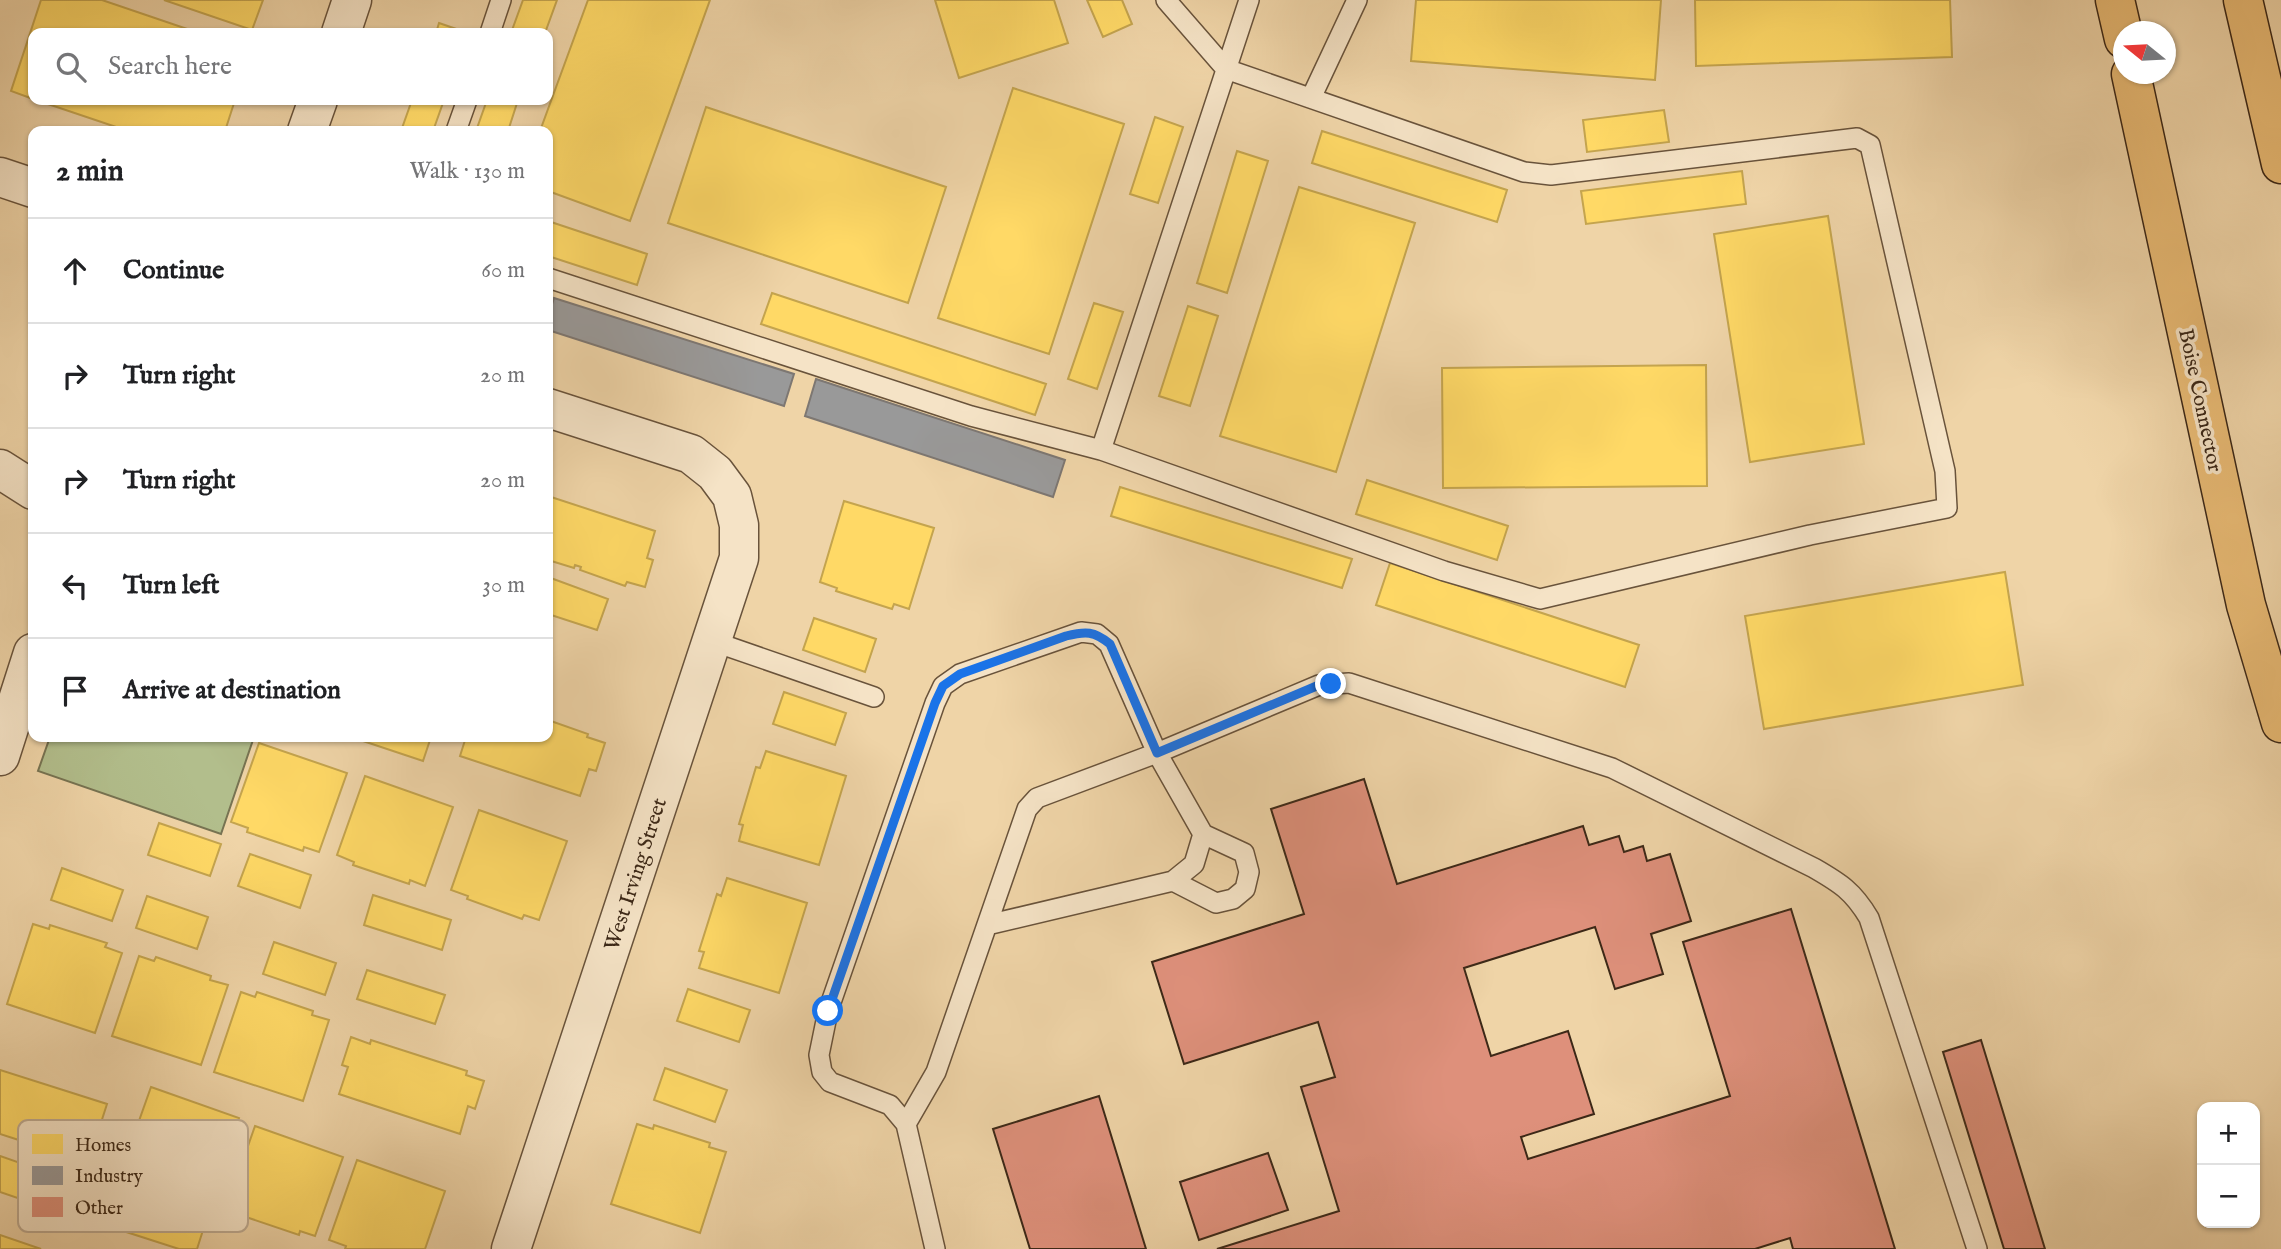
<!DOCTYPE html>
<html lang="en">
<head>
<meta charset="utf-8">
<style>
  :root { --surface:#fff; --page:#f6f6f6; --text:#202124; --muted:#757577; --line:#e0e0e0 }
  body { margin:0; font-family:"IM FELL English",serif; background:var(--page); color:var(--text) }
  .controls { position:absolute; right:21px; bottom:21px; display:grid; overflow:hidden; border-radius:14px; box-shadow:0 2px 5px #0004 }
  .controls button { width:63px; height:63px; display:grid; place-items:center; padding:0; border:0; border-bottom:2px solid var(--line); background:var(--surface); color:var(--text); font:35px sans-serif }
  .compass { position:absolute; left:2113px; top:21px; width:63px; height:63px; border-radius:50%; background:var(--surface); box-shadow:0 2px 5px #0004; rotate:288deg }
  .stop { position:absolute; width:21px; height:21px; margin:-16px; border:5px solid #1a73e8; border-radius:50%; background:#fff }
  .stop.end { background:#1a73e8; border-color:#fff; box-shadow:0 2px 7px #0008 }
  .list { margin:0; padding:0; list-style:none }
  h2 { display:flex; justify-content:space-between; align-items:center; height:91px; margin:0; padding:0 28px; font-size:30px }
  h2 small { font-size:23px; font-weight:400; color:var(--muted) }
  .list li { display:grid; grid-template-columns:46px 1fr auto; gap:21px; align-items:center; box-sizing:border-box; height:105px; padding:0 28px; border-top:2px solid var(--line) }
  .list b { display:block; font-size:26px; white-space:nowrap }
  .list em { font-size:23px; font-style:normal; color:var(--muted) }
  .icon { flex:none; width:38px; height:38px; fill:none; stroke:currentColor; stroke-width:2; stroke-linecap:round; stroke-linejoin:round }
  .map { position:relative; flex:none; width:2281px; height:1249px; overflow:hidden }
  .search { position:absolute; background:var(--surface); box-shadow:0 2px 5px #0004; left:28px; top:28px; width:525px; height:77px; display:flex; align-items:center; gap:18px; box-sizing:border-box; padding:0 24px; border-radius:14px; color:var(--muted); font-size:26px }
  .panel { position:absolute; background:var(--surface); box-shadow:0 2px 5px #0004; left:28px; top:126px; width:525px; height:616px; border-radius:14px }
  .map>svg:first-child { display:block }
</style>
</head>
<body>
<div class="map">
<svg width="2281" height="1249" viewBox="0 0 2281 1249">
  <rect width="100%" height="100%" fill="#efd4a7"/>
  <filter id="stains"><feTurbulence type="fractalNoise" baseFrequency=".00286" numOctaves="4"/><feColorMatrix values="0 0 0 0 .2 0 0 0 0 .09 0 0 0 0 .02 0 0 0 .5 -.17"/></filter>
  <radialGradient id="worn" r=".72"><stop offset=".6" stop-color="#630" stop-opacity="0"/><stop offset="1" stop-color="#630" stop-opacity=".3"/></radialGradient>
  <path fill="#b2be8c" stroke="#777352" stroke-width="2" d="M50,737H254L221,834L38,771Z"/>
  <path fill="#ffd966" stroke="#c4a44e" stroke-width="2" d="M41,0H102L199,33H33V99L11,91Z
    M164,0H263L252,30Z
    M523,0H557L545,33H511Z
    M588,0H710L630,221L548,191V131H540Z
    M935,0H1054L1068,43L959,78Z
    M1087,0H1122L1132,24L1103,37Z
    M1416,0H1661L1655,80L1411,61Z
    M1695,0H1950L1952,57L1696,66Z
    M439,23L468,33H436Z
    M1013,88L1124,124L1049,354L938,318Z
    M36,100H235L225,131H128Z
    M412,100H444L433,131H401Z
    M487,100H518L508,131H476Z
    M706,107L946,187L908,303L668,223Z
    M1664,110L1669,142L1587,152L1583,120Z
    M1155,117L1183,127L1158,203L1130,194Z
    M1322,131L1507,190L1497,222L1312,163Z
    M1237,151L1268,161L1227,293L1197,283Z
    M1742,171L1746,204L1586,224L1581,191Z
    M1299,187L1415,223L1336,472L1220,436Z
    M1828,216L1864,444L1750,462L1714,234Z
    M548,221L647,254L637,285L548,256Z
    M772,293L1046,384L1035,415L761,324Z
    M1094,303L1123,312L1097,389L1068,379Z
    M1188,306L1218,316L1190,406L1159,396Z
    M1706,365L1707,486L1443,488L1442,368Z
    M1367,480L1508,526L1497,560L1356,514Z
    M1120,487L1352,559L1342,588L1111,516Z
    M548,496L655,531L647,558L653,560L645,587L627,582L625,586L580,570L581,567L575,565L574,568L548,560Z
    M844,501L934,528L909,609L894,604L892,609L836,591L837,588L820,582Z
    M1390,563L1639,645L1625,687L1376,605Z
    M2005,572L2023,685L1764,729L1745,616Z
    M548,577L608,599L597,630L548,614Z
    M814,618L876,639L865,672L803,650Z
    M784,692L846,713L835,745L773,724Z
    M548,720L588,734L587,737L605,743L596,771L589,769L580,796L460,756L466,737H548Z
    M351,737H431L423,761Z
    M259,743L347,773L319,852L304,847L303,851L247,832L248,828L231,822Z
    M766,751L846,776L819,865L739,841L743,825L739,824L756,767L760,768Z
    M365,776L453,807L425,886L410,880L409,884L353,865L354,862L337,855Z
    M479,810L567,841L539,920L524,915L522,919L467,899L468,896L451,890Z
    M159,823L221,844L210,876L148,855Z
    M250,854L311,875L300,908L238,886Z
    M62,868L123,890L112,921L51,900Z
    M727,878L807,903L779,993L699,968L704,952L699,951L717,894L721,896Z
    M373,895L451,920L442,950L364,925Z
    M147,896L208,917L197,949L136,928Z
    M33,924L49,929L50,925L107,943L105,947L122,953L95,1033L7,1004Z
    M274,942L336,963L325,995L263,974Z
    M139,956L154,961L156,957L211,976L210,980L228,985L201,1065L112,1036Z
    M367,970L445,995L435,1024L357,999Z
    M688,989L750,1010L739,1042L677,1021Z
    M241,992L255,997L257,992L313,1011L312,1015L329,1020L303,1101L214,1072Z
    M351,1037L370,1044L371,1040L467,1071L466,1075L484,1081L475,1109L468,1106L460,1134L339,1094L348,1067L342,1065Z
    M665,1068L727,1090L715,1122L654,1100Z
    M0,1070L107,1104L98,1132L105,1134L96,1161L78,1155L77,1159L32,1144L33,1141L27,1139L25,1142L0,1134Z
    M151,1087L239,1118L211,1197L196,1192L195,1196L139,1176L140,1173L123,1166Z
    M637,1124L653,1129L654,1125L710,1143L709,1147L726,1152L700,1233L611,1204Z
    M255,1126L343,1157L315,1236L300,1231L299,1235L243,1216L244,1212L227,1206Z
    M0,1156L49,1173L38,1205L0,1192Z
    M357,1160L445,1191L425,1249H345L346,1246L329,1240Z
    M127,1200L205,1224L197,1249H179L117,1229Z
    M0,1235L41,1249H0Z"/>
  <path fill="#999" stroke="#7d7772" stroke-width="2" d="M554,298L794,374L784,406L548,330V317Z
    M816,379L1065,460L1053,497L805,416Z"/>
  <path fill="#de907b" stroke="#3c2817" stroke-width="2" d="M1364,779L1397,884L1583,826L1589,845L1619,836L1624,852L1643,846L1647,861L1670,854L1691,921L1651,934L1663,974L1615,989L1595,927L1464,968L1491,1056L1568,1031L1594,1114L1521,1137L1528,1159L1730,1096L1683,942L1791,909L1895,1249H1793L1790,1238L1755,1249H1217L1339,1211L1301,1087L1335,1077L1318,1022L1184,1064L1152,962L1304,914L1271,809Z
    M1981,1040L2045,1249H2004L1943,1052Z
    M1099,1096L1146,1249H1030L993,1129Z
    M1268,1153L1288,1210L1199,1240L1180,1182Z"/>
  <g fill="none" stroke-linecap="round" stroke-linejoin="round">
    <g stroke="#69533b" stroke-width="22">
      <path id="service" d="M1166,0L1226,69L1524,172L1551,175L1857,138L1870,145L1945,471L1947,508L1810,535L1540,599L1444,571L1101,450L1249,0
        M490,33L501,0
        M1311,98L1357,0
        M456,131L467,100
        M548,278L971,416L1101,450
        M712,641L874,697
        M1173,881L1194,864L1203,834
        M906,1124L936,1072L1027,809L1037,798L1157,753L1203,834L1244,853L1249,872L1245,889L1233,899L1216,903L1173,881L987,925
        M935,1249L906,1124L890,1105L830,1082L822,1072L819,1055L828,1011L935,703L943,686L960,674L1081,632L1097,634L1109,644L1157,753L1319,685L1349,683L1612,768L1814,868C1840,883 1853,891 1869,918L1977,1249"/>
    </g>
    <g stroke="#69533b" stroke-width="41">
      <path id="minor" d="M341,33L352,0
        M307,131L318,100
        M0,177L33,188
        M0,469L33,490
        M0,756L33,653
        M511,1249L739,558V525L732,496L715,473L691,454L548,408"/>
    </g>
    <g stroke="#3c2817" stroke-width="41">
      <path id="motorway" d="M2115,0L2124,39
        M2243,0L2281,164
        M2131,74L2246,605L2281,723"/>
    </g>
    <use href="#service" stroke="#f5e3c6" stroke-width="19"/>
    <use href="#minor" stroke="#f5e3c6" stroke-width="38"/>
    <use href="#motorway" stroke="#e8ba74" stroke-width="38"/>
  </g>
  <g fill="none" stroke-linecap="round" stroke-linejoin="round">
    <path stroke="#1a73e8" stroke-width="9" d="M828,1011L935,703L943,686L960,674L1066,636C1086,631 1094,631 1110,644L1157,753L1319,685L1331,684"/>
  </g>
  <g text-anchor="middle" stroke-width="7" stroke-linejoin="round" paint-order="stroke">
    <g font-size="21" fill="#3c2817" stroke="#f5e3c6">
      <text transform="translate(2201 400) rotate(78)" y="7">Boise Connector</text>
      <text transform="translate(635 874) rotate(-72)" y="7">West Irving Street</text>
    </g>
  </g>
  <rect x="18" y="1120" width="230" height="112" rx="10" fill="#f5e3c6" stroke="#beab92" stroke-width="2"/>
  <rect x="32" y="1134" width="31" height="20" fill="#ffd966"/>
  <rect x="32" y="1166" width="31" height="19" fill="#999"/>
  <rect x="32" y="1197" width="31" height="20" fill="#de907b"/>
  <g font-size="19" fill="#3c2817">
    <text x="75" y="1151">Homes</text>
    <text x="75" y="1182">Industry</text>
    <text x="75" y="1214">Other</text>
  </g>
  <rect width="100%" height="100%" filter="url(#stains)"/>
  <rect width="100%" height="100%" fill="url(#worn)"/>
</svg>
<div class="controls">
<button>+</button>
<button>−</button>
</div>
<svg class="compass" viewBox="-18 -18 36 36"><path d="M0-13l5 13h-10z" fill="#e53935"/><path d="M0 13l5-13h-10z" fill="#757577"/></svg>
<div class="stop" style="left:828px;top:1011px"></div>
<div class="stop end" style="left:1331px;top:684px"></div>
<div class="search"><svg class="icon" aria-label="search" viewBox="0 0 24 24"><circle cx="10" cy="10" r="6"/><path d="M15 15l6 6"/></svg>Search here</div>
<section class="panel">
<h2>2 min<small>Walk · 130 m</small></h2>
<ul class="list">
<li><svg class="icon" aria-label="ahead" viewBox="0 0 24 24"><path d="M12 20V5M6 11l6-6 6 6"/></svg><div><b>Continue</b></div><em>60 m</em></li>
<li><svg class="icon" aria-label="right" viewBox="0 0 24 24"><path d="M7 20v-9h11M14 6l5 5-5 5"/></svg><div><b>Turn right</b></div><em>20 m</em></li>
<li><svg class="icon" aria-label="right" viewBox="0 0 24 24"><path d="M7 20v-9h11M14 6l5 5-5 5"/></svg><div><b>Turn right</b></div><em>20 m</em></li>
<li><svg class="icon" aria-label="left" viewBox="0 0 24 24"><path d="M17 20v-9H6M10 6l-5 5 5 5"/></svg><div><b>Turn left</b></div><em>30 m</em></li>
<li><svg class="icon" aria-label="arrive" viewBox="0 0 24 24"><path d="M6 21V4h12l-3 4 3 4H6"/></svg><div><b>Arrive at destination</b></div></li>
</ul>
</section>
</div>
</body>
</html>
